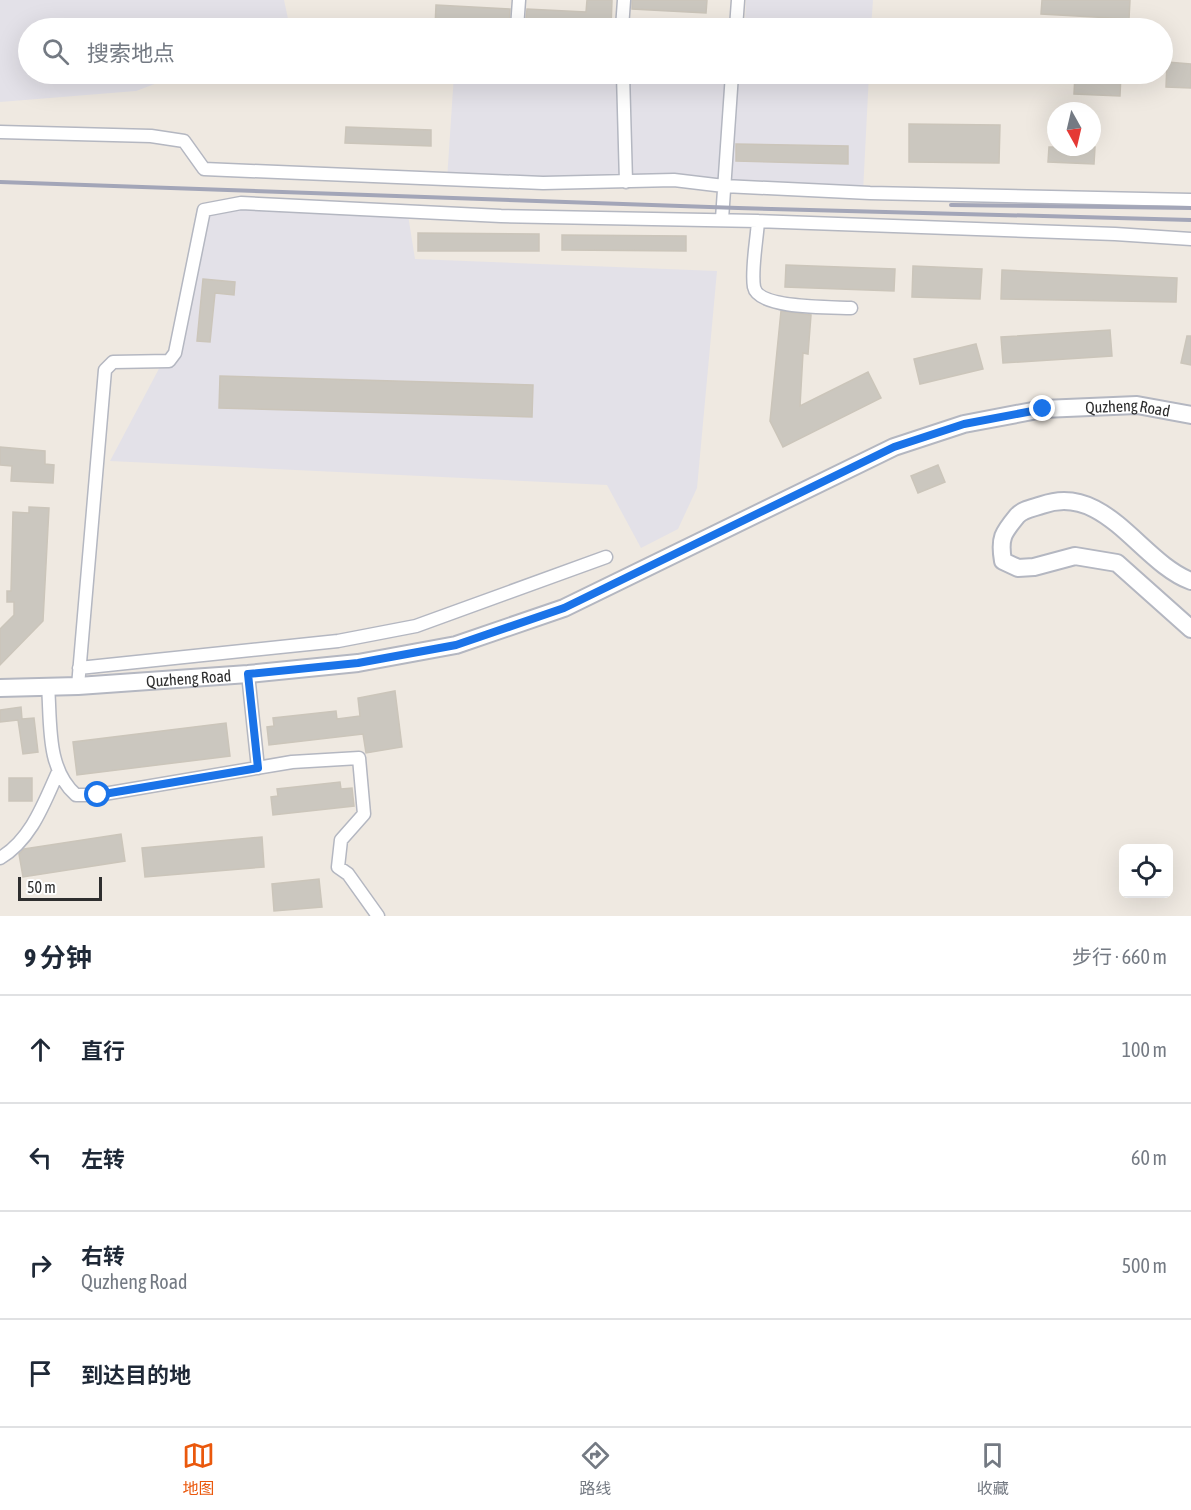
<!DOCTYPE html>
<html lang="zh">
<head>
<meta charset="utf-8">
<style>
  :root { --surface:#fff; --page:#f2f2f3; --text:#1f2937; --muted:#747a83; --line:#e0e1e3; --accent:#ea580c }
  body { margin:0; font-family:"Asap Condensed","Noto Sans SC",sans-serif; background:var(--page); color:var(--text) }
  .controls { position:absolute; right:18px; bottom:18px; display:grid; overflow:hidden; border-radius:9px; box-shadow:0 6px 24px #0002 }
  .controls button { width:54px; height:54px; display:grid; place-items:center; padding:0; border:0; border-bottom:2px solid var(--line); background:var(--surface); color:var(--text); font:30px sans-serif }
  .compass { position:absolute; left:1047px; top:102px; width:54px; height:54px; border-radius:50%; background:var(--surface); box-shadow:0 6px 24px #0002; rotate:172deg }
  .scale { position:absolute; left:18px; bottom:15px; width:84px; box-sizing:border-box; padding-left:6px; border:3px solid #2e2e2e; border-top:0; font-size:16px; line-height:21px; white-space:nowrap; color:#2e2e2e; -webkit-text-stroke:4px #fff; paint-order:stroke }
  .stop { position:absolute; width:18px; height:18px; margin:-14px; border:4px solid #1a73e8; border-radius:50%; background:#fff }
  .stop.end { background:#1a73e8; border-color:#fff; box-shadow:0 2px 6px #0008 }
  .list { margin:0; padding:0; list-style:none }
  h2 { display:flex; justify-content:space-between; align-items:center; height:78px; margin:0; padding:0 24px; font-size:26px }
  h2 small { font-size:20px; font-weight:400; color:var(--muted) }
  .list li { display:grid; grid-template-columns:39px 1fr auto; gap:18px; align-items:center; box-sizing:border-box; height:108px; padding:0 24px; border-top:2px solid var(--line) }
  .list b { display:block; font-size:22px; white-space:nowrap }
  .list p { margin:0; font-size:20px; white-space:nowrap; color:var(--muted) }
  .list em { font-size:20px; font-style:normal; color:var(--muted) }
  .icon { flex:none; width:33px; height:33px; fill:none; stroke:currentColor; stroke-width:2; stroke-linecap:round; stroke-linejoin:round }
  .map { position:relative; flex:none; width:1191px; height:916px; overflow:hidden }
  .search { position:absolute; background:var(--surface); box-shadow:0 6px 24px #0002; left:18px; right:18px; top:18px; height:66px; display:flex; align-items:center; gap:15px; box-sizing:border-box; padding:0 21px; border-radius:33px; color:var(--muted); font-size:22px }
  .sheet { height:510px; background:var(--surface) }
  nav { display:flex; justify-content:space-around; align-items:center; box-sizing:border-box; height:84px; border-top:2px solid var(--line); background:var(--surface); font-size:16px; color:var(--muted) }
  nav a { display:grid; justify-items:center; gap:3px }
  nav .on { color:var(--accent) }
  .map>svg:first-child { display:block }
</style>
</head>
<body>
<div class="map">
<svg width="1191" height="916" viewBox="0 0 1191 916">
  <rect width="100%" height="100%" fill="#efe9e1"/>
  <path fill="#e3e1e8" d="M0,0H284L290,28H28V74H181L136,91L0,102Z
    M746,0H873L871,28H745Z
    M454,74L741,84L742,74H869L863,192L447,180Z
    M197,207L408,215L415,259L717,271L697,488L678,529L641,548L607,485L110,461L171,346Z"/>
  <path fill="#cbc7bf" stroke="#cbc5ba" stroke-width="1.5" d="M587,0H612L611,28H525L527,9L586,12Z
    M632,0H707L706,13L632,9Z
    M1042,0H1130L1129,19L1041,14Z
    M436,5L510,9L509,28H435Z
    M1167,62L1191,64V88L1166,87Z
    M1075,74H1121L1120,96L1074,94Z
    M909,124L1000,125L999,163L909,162Z
    M346,127L431,130V146L345,143Z
    M736,144L848,146V164L736,161Z
    M1049,147H1095L1094,164L1048,162Z
    M418,233L539,234V251H418Z
    M562,235L686,236V251L562,250Z
    M786,265L895,269L894,291L785,287Z
    M913,266L982,269L980,299L912,297Z
    M1002,270L1177,278L1176,302L1001,299Z
    M203,279L235,282L234,295L215,293L210,342L197,341Z
    M781,311L811,315L808,354L803,353L800,406L868,372L881,398L783,447L770,421Z
    M1110,330L1112,356L1003,363L1001,337Z
    M1187,336H1191V365L1181,363Z
    M976,344L983,369L920,384L914,359Z
    M220,376L533,385L532,417L219,408Z
    M0,447L45,451V464L54,465L53,483L11,481L12,466L0,465Z
    M938,465L945,482L918,493L911,476Z
    M29,507L49,508L43,621L0,665V629L14,615V602H7V591H11L13,512L29,513Z
    M395,691L402,747L366,753L363,734L269,745L267,727L274,726L273,718L336,711L337,719L360,716L358,698Z
    M21,707L22,719L34,718L38,752L23,754L18,720L0,722V710Z
    M226,723L230,756L77,775L73,742Z
    M9,778H32V801H9Z
    M340,782L341,789L352,788L354,806L273,815L271,797L278,796L277,789Z
    M121,834L125,861L23,877L19,854L24,849Z
    M262,837L264,867L145,877L142,848Z
    M319,879L322,907L274,911L272,884Z"/>
  <g fill="none" stroke-linecap="round" stroke-linejoin="round">
    <g stroke="#b4b7c1" stroke-width="15">
      <path id="minor" d="M517,28L519,0
        M622,28L624,0
        M736,28L738,0
        M623,74L626,182
        M0,132L151,136L184,141L204,169L543,183L674,180L724,186L870,193L1191,200
        M722,219L732,74
        M758,221C757,239 751,270 754,287C758,309 831,307 851,308
        M79,668L338,641L416,626L606,557
        M248,674L258,768
        M48,686C51,723 46,769 76,795H98L292,762L359,758L364,814L341,840L338,867L348,874L378,916
        M78,686L105,370L113,362L169,361L175,353L204,210L241,203L501,216L758,221L1115,234L1191,239
        M0,858C31,840 44,803 58,772"/>
    </g>
    <g stroke="#b4b7c1" stroke-width="20">
      <g id="secondary">
        <path d="M1191,581C1140,562 1105,482 1042,505C1034,508 1023,509 1017,516C1003,533 999,538 1003,561L1018,568L1034,567L1075,556L1117,563L1191,629"/>
        <path id="s1" d="M0,688L78,686L248,674L358,663L456,645L564,608L894,447L964,424L1043,409L1137,405L1191,415"/>
      </g>
    </g>
    <use href="#minor" stroke="#fff" stroke-width="12"/>
    <use href="#secondary" stroke="#fff" stroke-width="16"/>
    <path stroke="#a3a6b8" stroke-width="4" d="M0,182L738,208L1191,220
      M951,205L1191,208"/>
  </g>
  <g fill="none" stroke-linecap="round" stroke-linejoin="round">
    <path stroke="#1a73e8" stroke-width="8" d="M98,795L258,768L248,674L358,663L456,645L564,608L894,447L964,424L1043,409"/>
  </g>
  <g text-anchor="middle" stroke-width="4.5" stroke-linejoin="round" paint-order="stroke">
    <g font-size="16" fill="#2e2e2e" stroke="#fff">
      <text dy="6" stroke="none"><textPath href="#s1" startOffset="1179">Quzheng Road</textPath></text>
      <text dy="6" stroke="none"><textPath href="#s1" startOffset="189">Quzheng Road</textPath></text>
    </g>
  </g>
</svg>
<div class="controls">
<button><svg class="icon" aria-label="locate" viewBox="0 0 24 24"><circle cx="12" cy="12" r="6"/><path d="M12 2v4M12 18v4M2 12h4M18 12h4"/></svg></button>
</div>
<svg class="compass" viewBox="-18 -18 36 36"><path d="M0-13l5 13h-10z" fill="#e53935"/><path d="M0 13l5-13h-10z" fill="#747a83"/></svg>
<div class="scale">50 m</div>
<div class="stop" style="left:98px;top:795px"></div>
<div class="stop end" style="left:1043px;top:409px"></div>
<div class="search"><svg class="icon" aria-label="search" viewBox="0 0 24 24"><circle cx="10" cy="10" r="6"/><path d="M15 15l6 6"/></svg>搜索地点</div>
</div>
<section class="sheet">
<h2>9 分钟<small>步行 · 660 m</small></h2>
<ul class="list">
<li><svg class="icon" aria-label="ahead" viewBox="0 0 24 24"><path d="M12 20V5M6 11l6-6 6 6"/></svg><div><b>直行</b></div><em>100 m</em></li>
<li><svg class="icon" aria-label="left" viewBox="0 0 24 24"><path d="M17 20v-9H6M10 6l-5 5 5 5"/></svg><div><b>左转</b></div><em>60 m</em></li>
<li><svg class="icon" aria-label="right" viewBox="0 0 24 24"><path d="M7 20v-9h11M14 6l5 5-5 5"/></svg><div><b>右转</b><p>Quzheng Road</p></div><em>500 m</em></li>
<li><svg class="icon" aria-label="arrive" viewBox="0 0 24 24"><path d="M6 21V4h12l-3 4 3 4H6"/></svg><div><b>到达目的地</b></div></li>
</ul>
</section>
<nav>
<a class="on"><svg class="icon" aria-label="map" viewBox="0 0 24 24"><path d="M3 6l6-2 6 2 6-2v14l-6 2-6-2-6 2zM9 4v14M15 6v14"/></svg>地图</a>
<a><svg class="icon" aria-label="directions" viewBox="0 0 24 24"><path d="M12 3l9 9-9 9-9-9zM9 14v-3h6M13 9l2 2-2 2"/></svg>路线</a>
<a><svg class="icon" aria-label="saved" viewBox="0 0 24 24"><path d="M7 4h10v16l-5-4-5 4z"/></svg>收藏</a>
</nav>
</body>
</html>
